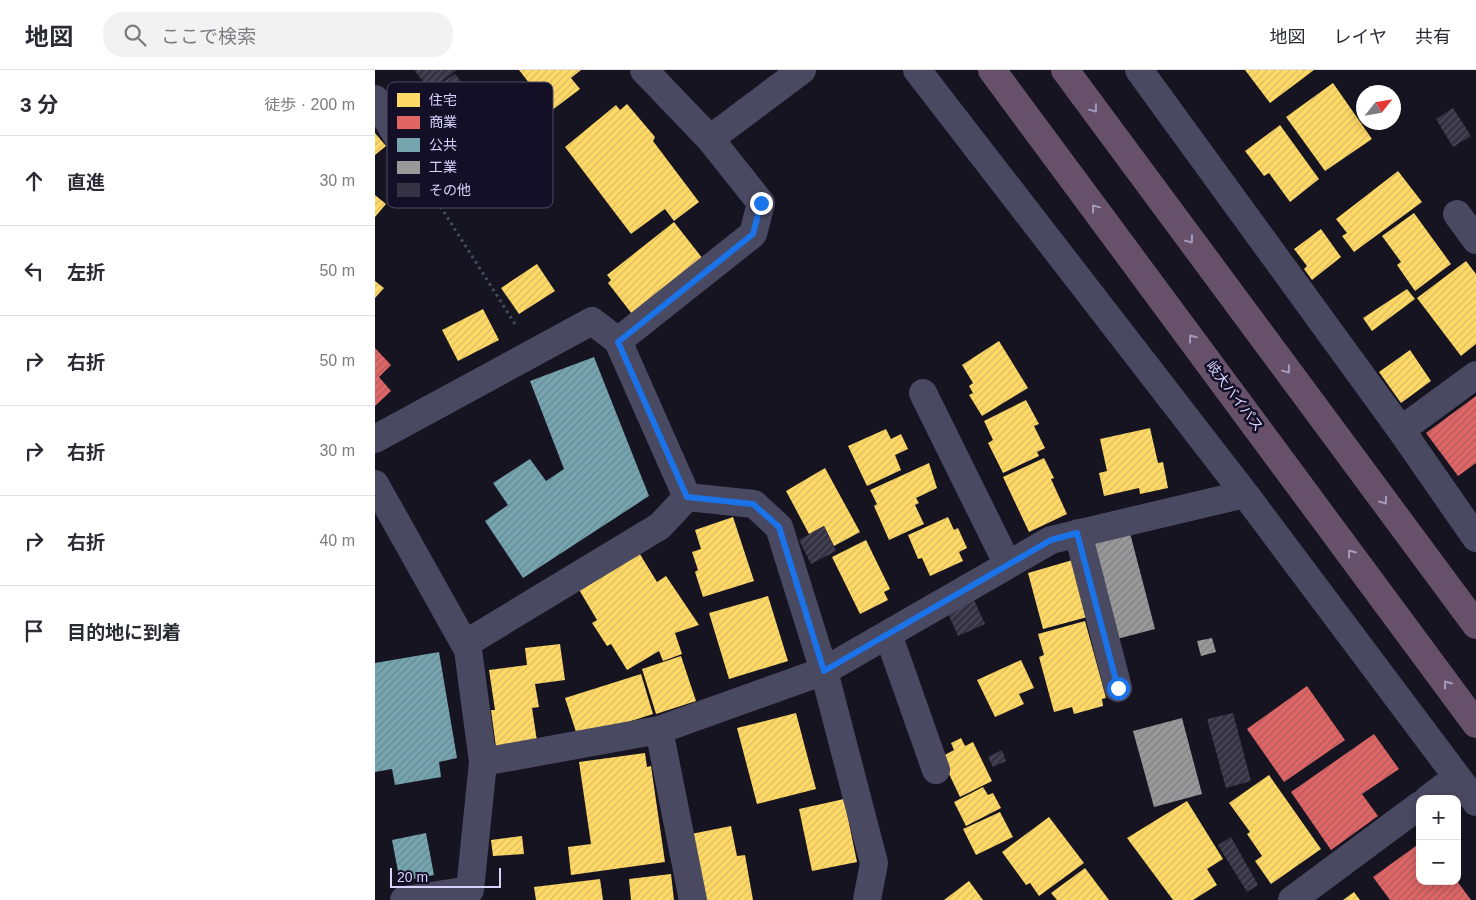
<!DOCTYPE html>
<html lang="ja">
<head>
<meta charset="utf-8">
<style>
  :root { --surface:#fff; --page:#f2f2f3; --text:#2b2b33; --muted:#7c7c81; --line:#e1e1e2 }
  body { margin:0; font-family:Arial,"Noto Sans JP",sans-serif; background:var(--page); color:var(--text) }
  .controls { position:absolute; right:15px; bottom:15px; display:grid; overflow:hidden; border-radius:10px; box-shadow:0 2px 12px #0003 }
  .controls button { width:45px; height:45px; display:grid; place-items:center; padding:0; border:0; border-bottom:1px solid var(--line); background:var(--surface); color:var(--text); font:25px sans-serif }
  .compass { position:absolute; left:981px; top:15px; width:45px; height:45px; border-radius:50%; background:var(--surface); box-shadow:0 2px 12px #0003; rotate:59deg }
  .scale { position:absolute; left:15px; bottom:12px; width:111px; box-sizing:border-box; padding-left:5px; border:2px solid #d9d4ff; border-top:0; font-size:14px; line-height:18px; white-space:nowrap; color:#d9d4ff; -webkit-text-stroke:4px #130f26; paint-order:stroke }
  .stop { position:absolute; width:15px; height:15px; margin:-11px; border:4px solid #1a73e8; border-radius:50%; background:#fff }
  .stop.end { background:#1a73e8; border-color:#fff; box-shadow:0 1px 5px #0008 }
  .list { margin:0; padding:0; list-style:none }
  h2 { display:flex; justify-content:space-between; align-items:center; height:65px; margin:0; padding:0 20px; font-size:21px }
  h2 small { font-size:16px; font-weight:400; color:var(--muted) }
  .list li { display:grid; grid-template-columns:32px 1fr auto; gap:15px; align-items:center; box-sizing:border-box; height:90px; padding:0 20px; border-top:1px solid var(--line) }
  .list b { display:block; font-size:19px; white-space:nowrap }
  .list em { font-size:16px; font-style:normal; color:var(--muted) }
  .icon { flex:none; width:28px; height:28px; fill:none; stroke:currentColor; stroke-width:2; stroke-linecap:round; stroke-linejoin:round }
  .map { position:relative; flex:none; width:1101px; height:830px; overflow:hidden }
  header { display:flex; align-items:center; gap:30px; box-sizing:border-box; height:70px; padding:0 25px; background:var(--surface); border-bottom:1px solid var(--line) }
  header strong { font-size:24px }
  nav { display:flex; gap:28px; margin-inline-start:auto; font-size:18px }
  .search { width:350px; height:45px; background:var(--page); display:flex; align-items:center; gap:12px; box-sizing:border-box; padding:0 18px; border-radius:20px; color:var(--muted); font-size:19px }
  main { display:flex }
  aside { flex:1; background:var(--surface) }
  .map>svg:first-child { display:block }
</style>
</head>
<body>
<header>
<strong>地図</strong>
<div class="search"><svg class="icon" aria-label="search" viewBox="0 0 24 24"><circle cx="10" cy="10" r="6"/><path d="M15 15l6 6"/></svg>ここで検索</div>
<nav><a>地図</a><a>レイヤ</a><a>共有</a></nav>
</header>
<main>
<aside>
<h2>3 分<small>徒歩 · 200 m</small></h2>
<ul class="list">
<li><svg class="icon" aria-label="ahead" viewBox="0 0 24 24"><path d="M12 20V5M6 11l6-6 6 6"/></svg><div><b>直進</b></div><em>30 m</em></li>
<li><svg class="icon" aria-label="left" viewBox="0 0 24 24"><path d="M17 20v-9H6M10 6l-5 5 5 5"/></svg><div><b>左折</b></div><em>50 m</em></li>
<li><svg class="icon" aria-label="right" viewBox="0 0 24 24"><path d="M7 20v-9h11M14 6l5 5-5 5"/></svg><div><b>右折</b></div><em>50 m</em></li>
<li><svg class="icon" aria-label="right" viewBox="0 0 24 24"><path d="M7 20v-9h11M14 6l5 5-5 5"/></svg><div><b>右折</b></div><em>30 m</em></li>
<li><svg class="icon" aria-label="right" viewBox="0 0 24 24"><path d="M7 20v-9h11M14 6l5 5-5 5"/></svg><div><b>右折</b></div><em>40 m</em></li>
<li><svg class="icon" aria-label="arrive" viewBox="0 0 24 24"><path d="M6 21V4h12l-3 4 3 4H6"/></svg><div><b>目的地に到着</b></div></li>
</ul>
</aside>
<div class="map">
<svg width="1101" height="830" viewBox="0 0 1101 830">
  <defs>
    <pattern id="homes-hatch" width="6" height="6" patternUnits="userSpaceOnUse" patternTransform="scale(1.25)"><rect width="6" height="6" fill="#ffd966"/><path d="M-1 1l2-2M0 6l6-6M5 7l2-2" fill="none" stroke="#d9ba61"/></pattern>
    <pattern id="shops-hatch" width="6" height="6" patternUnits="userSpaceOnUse" patternTransform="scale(1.25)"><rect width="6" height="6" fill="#e06666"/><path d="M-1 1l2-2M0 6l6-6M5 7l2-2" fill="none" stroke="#b05b5e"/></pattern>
    <pattern id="public-hatch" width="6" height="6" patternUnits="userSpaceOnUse" patternTransform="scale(1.25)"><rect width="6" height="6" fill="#76a5af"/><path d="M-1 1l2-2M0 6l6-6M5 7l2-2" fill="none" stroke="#668791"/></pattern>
    <pattern id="industry-hatch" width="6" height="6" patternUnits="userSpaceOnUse" patternTransform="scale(1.25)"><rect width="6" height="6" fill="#999"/><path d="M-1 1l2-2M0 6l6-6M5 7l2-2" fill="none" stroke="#7f7e82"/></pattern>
    <pattern id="building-hatch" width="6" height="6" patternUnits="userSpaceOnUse" patternTransform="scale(1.25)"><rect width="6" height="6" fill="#343243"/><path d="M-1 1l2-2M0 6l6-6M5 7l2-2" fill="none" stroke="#514f5f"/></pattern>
  </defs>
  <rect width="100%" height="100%" fill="#161421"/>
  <path fill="url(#homes-hatch)" d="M144,0H206L196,8L205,19L176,41Z
    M870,0H939L895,33Z
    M958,13L997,69L950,101L911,47Z
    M252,34L280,67L278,71L324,132L299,151L290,139L256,164L190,77L241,35L245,40Z
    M905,55L944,109L915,132L894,103L889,106L870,81Z
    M0,63L11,76L0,85Z
    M1023,101L1047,132L979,182L967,166L972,163L961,149Z
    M0,125L11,134L0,147Z
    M1039,143L1076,194L1040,221L1022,195L1026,192L1007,166Z
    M299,152L328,189L257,244L233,213L236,210L232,205Z
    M946,159L966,187L937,210L929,199L932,196L919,179Z
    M1091,191L1101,204V274L1086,286L1042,228Z
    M162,194L180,221L144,244L126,218Z
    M0,211L9,218L0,228Z
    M1032,219L1040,229L997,261L988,248Z
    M108,239L124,270L83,291L67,260Z
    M624,271L653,318L607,346L594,325L598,323L594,316L598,313L587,295Z
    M1035,280L1056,311L1026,333L1004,302Z
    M651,330L664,354L659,356L670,378L662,382L664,386L628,403L613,373L618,370L609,351Z
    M775,358L783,393L788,392L793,418L765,424L764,418L729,426L724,403L732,401L725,369Z
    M511,359L516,369L526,364L533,379L520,385L526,400L492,416L473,376Z
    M669,388L679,408L676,409L692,444L654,462L628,407Z
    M554,393L562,418L541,428L544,433L540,435L549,454L514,470L499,436L502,434L495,420Z
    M450,398L485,462L459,476L449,456L434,464L411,421Z
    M358,447L379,511L328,527L320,502L323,500L317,482L326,479L320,460Z
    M573,447L579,460L583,458L592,478L584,482L588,491L555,506L547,488L543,489L533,465Z
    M491,470L515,519L509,522L513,530L485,544L457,487Z
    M263,481L282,512L291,506L324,555L300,563L307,584L288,591L284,581L252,600L236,574L232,576L217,553L222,550L203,518Z
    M701,489L716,546L668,559L653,503Z
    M393,526L413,591L354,609L334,543Z
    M710,551L731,628L727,629L728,636L699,644L697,637L679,642L664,587L669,585L663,564Z
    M185,574L190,610L160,614L164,637L157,638L162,671L121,677L116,640H120L114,600L152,595L150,578Z
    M306,586L321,631L281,644L267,599Z
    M646,590L659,618L644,624L649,634L620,647L602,610Z
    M266,604L278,644L203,668L190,628Z
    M421,643L441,719L382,734L362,658Z
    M586,668L590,676L598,672L617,711L585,727L566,687L579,680L576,673Z
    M270,683L272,697L276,696L290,792L196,805L193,777L216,774L204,692Z
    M894,705L946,779L896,814L880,791L887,786L872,764L875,762L854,733Z
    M608,717L613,725L618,723L626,738L591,756L579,732Z
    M469,729L482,792L437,801L424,739Z
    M812,731L848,789L832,799L842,815L818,830H798L752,768Z
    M625,742L638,767L601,785L588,759Z
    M674,747L709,793L664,826L655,813L651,815L627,782Z
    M356,756L362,786L370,785L378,830H329L316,764Z
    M147,766L149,784L118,786L116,770Z
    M710,798L734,830H682L676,823Z
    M296,804L299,830H256L254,809Z
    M225,809L228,830H161L159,817Z
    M594,811L608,830H569Z
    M979,822L985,830H968Z"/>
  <path fill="url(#shops-hatch)" d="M0,278L16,295L4,307L16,321L0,336Z
    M1101,326V393L1083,406L1051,363Z
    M932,616L970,670L909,712L872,659Z
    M999,664L1024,699L987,724L1003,746L956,780L916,722Z
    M1045,773V811H1082L1096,830H1015L998,807Z"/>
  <path fill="url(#public-hatch)" d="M219,287L274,426L148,508L110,451L133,435L118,413L155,389L171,411L189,399L155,311Z
    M64,582L82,688L64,692L66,707L20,715L17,699L0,702V593Z
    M51,763L59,805L25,812L17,770Z"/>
  <path fill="url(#industry-hatch)" d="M755,463L780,559L738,570L713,474Z
    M837,568L841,582L826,586L822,571Z
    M807,648L827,724L779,737L758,661Z"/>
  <path fill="url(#building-hatch)" d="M39,0H82L55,20Z
    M80,4L87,13L72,23L65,14Z
    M1078,38L1096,66L1078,77L1061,49Z
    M449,456L461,481L436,494L424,470Z
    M599,530L610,554L583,566L572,541Z
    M858,643L876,711L851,718L832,649Z
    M627,680L631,691L618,697L613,687Z
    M856,767L883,815L872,822L843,775Z"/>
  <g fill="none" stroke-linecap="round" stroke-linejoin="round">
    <path stroke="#44505f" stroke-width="3" stroke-dasharray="2.5 4" stroke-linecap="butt" d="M62,131L140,254"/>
    <path stroke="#4a4962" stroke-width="28" d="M269,0L335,69
      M542,0L870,424
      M764,0L1026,360L1101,468
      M0,29L44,103
      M1082,144L1101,170
      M243,271L312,427L379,434L404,457L449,601L499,793L492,830
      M548,323L633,495
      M1026,360L1101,305
      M0,369L217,251L243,271L378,164L386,133L335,69L427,0
      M0,414L93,580L108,692L95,820L29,830
      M703,463L743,618
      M513,564L561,700
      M90,574L285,456L312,427
      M284,660L318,830
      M108,692L284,660L449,601L676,470L870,424L1101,732
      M1053,729L1082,707
      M917,830L1045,735"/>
    <path stroke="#67516a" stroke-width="28" d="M617,0L1101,654
      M690,0L1101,555"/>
  </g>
  <defs><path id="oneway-chevron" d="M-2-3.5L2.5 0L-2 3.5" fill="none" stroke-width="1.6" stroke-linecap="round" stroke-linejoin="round" transform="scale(1.25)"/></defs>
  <g stroke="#a699bc">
    <use href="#oneway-chevron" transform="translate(719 39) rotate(53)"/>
    <use href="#oneway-chevron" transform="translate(720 138) rotate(-127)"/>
    <use href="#oneway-chevron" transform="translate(815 170) rotate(53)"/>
    <use href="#oneway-chevron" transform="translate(817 268) rotate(-127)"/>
    <use href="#oneway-chevron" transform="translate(912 300) rotate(53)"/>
    <use href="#oneway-chevron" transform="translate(1009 431) rotate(54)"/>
    <use href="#oneway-chevron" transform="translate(976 483) rotate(-126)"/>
    <use href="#oneway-chevron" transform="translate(1072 614) rotate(-126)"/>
  </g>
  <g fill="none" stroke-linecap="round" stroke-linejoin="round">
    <path stroke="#1a73e8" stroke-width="6" d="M386,133L378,164L243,272L312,427L378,434L404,457L449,601L676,470L702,463L743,618"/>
  </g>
  <g text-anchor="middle" stroke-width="5" stroke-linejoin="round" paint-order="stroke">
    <g font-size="14" fill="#d9d4ff" stroke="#130f26">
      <text transform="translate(860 326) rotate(53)" y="5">岐大バイパス</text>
    </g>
  </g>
  <rect x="12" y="12" width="166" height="126" rx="8" fill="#130f26" stroke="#4e4a67" stroke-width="1"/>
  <rect x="22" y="23" width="23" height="14" fill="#ffd966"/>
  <rect x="22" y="46" width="23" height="13" fill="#e06666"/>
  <rect x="22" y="68" width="23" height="14" fill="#76a5af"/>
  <rect x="22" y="91" width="23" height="13" fill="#999"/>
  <rect x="22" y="113" width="23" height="14" fill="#343243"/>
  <g font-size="14" fill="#d9d4ff">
    <text x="54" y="35">住宅</text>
    <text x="54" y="57">商業</text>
    <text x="54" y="80">公共</text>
    <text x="54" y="102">工業</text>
    <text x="54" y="125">その他</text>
  </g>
</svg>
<div class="controls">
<button>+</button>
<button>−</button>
</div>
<svg class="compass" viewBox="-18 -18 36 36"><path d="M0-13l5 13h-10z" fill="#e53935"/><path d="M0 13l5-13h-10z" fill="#7c7c81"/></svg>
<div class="scale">20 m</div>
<div class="stop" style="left:743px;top:618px"></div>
<div class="stop end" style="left:386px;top:133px"></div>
</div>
</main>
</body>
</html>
